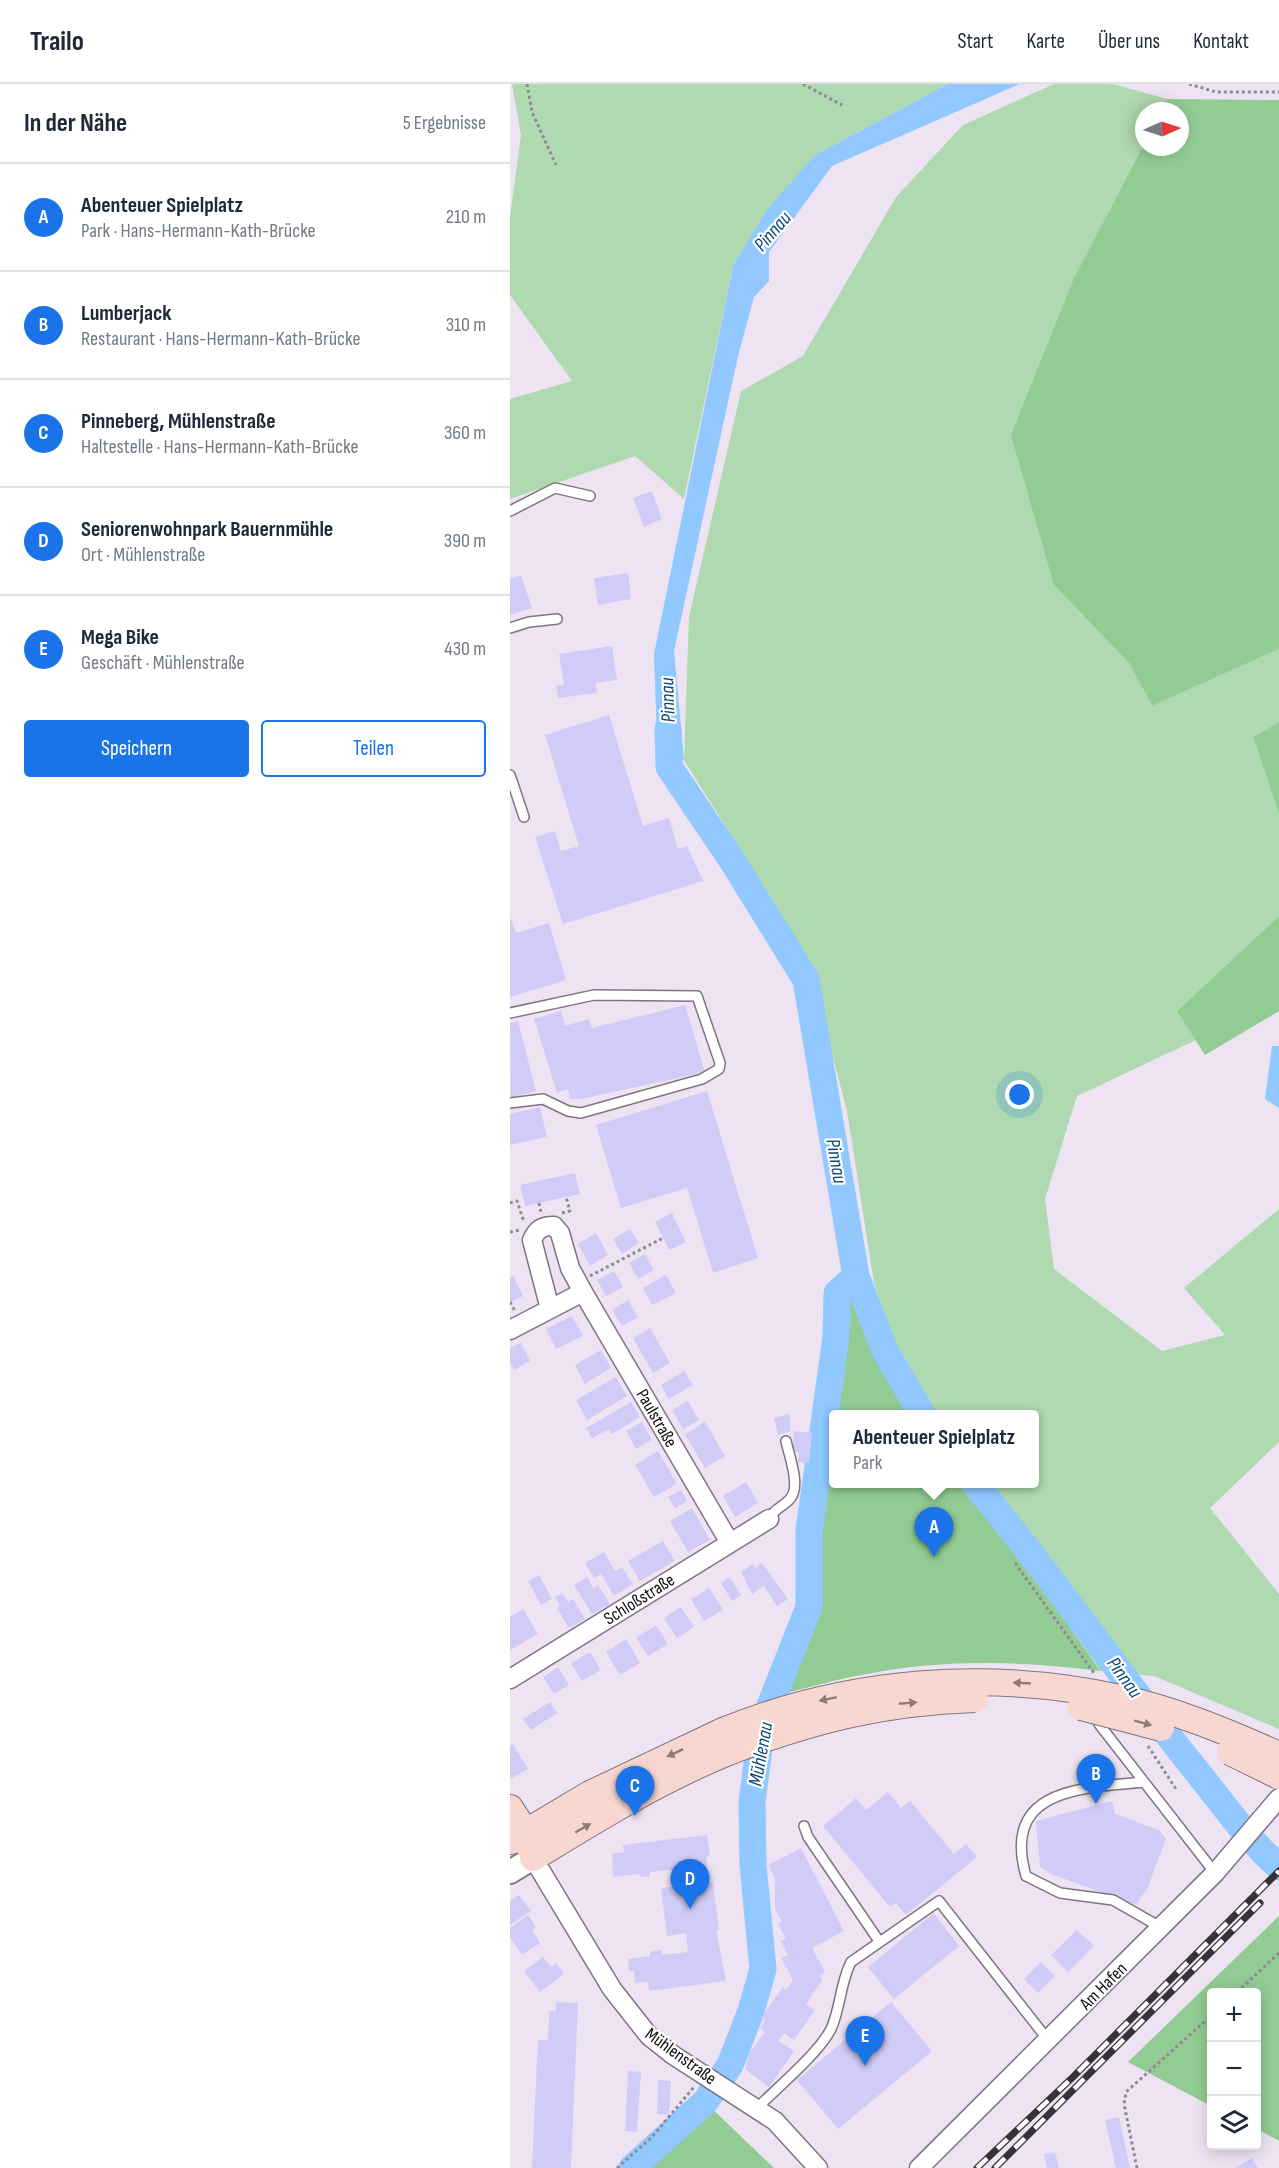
<!DOCTYPE html>
<html lang="de">
<head>
<meta charset="utf-8">
<style>
  :root { --surface:#fff; --page:#f6f6f7; --text:#1f2937; --muted:#747a83; --line:#e0e1e3; --accent:#1a73e8 }
  body { margin:0; font-family:"Sofia Sans Condensed",sans-serif; background:var(--page); color:var(--text) }
  .controls { position:absolute; right:18px; bottom:18px; display:grid; overflow:hidden; border-radius:6px; box-shadow:0 3px 15px #0003 }
  .controls button { width:54px; height:54px; display:grid; place-items:center; padding:0; border:0; border-bottom:2px solid var(--line); background:var(--surface); color:var(--text); font:30px sans-serif }
  .compass { position:absolute; left:625px; top:18px; width:54px; height:54px; border-radius:50%; background:var(--surface); box-shadow:0 3px 15px #0003; rotate:87deg }
  .you { position:absolute; left:510px; top:1011px; width:21px; height:21px; margin:-15px; border:4px solid #fff; border-radius:50%; background:#1a73e8; box-shadow:0 0 0 9px #1a73e833 }
  .badge { display:grid; place-items:center; width:39px; height:39px; border-radius:50%; background:var(--accent); color:#fff; font-size:20px; font-weight:700 }
  .pin { position:absolute; translate:-50% -50px; filter:drop-shadow(0 2px 3px #0008) }
  .pin::after { content:''; position:absolute; top:32px; width:21px; height:18px; background:inherit; clip-path:polygon(0 0,100% 0,50% 100%) }
  .popup { position:absolute; left:319px; top:1326px; width:210px; height:78px; box-sizing:border-box; display:grid; place-content:center; border-radius:6px; background:var(--surface); filter:drop-shadow(0 2px 4px #0005); font-size:20px; white-space:nowrap; color:var(--muted) }
  .popup b { font-size:22px; color:var(--text) }
  .popup::after { content:''; position:absolute; left:50%; top:100%; margin-left:-12px; border:12px solid transparent; border-top-color:var(--surface) }
  .list { margin:0; padding:0; list-style:none }
  h2 { display:flex; justify-content:space-between; align-items:center; height:78px; margin:0; padding:0 24px; font-size:26px }
  h2 small { font-size:20px; font-weight:400; color:var(--muted) }
  .list li { display:grid; grid-template-columns:39px 1fr auto; gap:18px; align-items:center; box-sizing:border-box; height:108px; padding:0 24px; border-top:2px solid var(--line) }
  .list b { display:block; font-size:22px; white-space:nowrap }
  .list p { margin:0; font-size:20px; white-space:nowrap; color:var(--muted) }
  .list em { font-size:20px; font-style:normal; color:var(--muted) }
  .actions { display:flex; gap:12px; padding:18px 24px }
  .actions a { flex:1; padding:14px 0; border:2px solid var(--accent); border-radius:6px; text-align:center; font-size:21px; color:var(--accent) }
  .actions .main { background:var(--accent); color:#fff }
  .icon { flex:none; width:33px; height:33px; fill:none; stroke:currentColor; stroke-width:2; stroke-linecap:round; stroke-linejoin:round }
  .map { position:relative; flex:none; width:769px; height:2084px; overflow:hidden }
  header { display:flex; align-items:center; gap:36px; box-sizing:border-box; height:84px; padding:0 30px; background:var(--surface); border-bottom:2px solid var(--line) }
  header strong { font-size:28px }
  nav { display:flex; gap:33px; margin-inline-start:auto; font-size:21px }
  main { display:flex }
  aside { flex:1; background:var(--surface) }
  .map>svg:first-child { display:block }
</style>
</head>
<body>
<header>
<strong>Trailo</strong>
<nav><a>Start</a><a>Karte</a><a>Über uns</a><a>Kontakt</a></nav>
</header>
<main>
<aside>
<h2>In der Nähe<small>5 Ergebnisse</small></h2>
<ul class="list">
<li><span class="badge">A</span><div><b>Abenteuer Spielplatz</b><p>Park · Hans-Hermann-Kath-Brücke</p></div><em>210 m</em></li>
<li><span class="badge">B</span><div><b>Lumberjack</b><p>Restaurant · Hans-Hermann-Kath-Brücke</p></div><em>310 m</em></li>
<li><span class="badge">C</span><div><b>Pinneberg, Mühlenstraße</b><p>Haltestelle · Hans-Hermann-Kath-Brücke</p></div><em>360 m</em></li>
<li><span class="badge">D</span><div><b>Seniorenwohnpark Bauernmühle</b><p>Ort · Mühlenstraße</p></div><em>390 m</em></li>
<li><span class="badge">E</span><div><b>Mega Bike</b><p>Geschäft · Mühlenstraße</p></div><em>430 m</em></li>
</ul>
<div class="actions"><a class="main">Speichern</a><a>Teilen</a></div>
</aside>
<div class="map">
<svg width="769" height="2084" viewBox="0 0 769 2084">
  <rect width="100%" height="100%" fill="#eee3f2"/>
  <path fill="#afd9b0" d="M2,0H438L305,71L223,182L174,415L125,372L0,415V315L62,297L0,211V133L11,51Z
    M544,0H603L657,15L651,27H634V60L565,192L544,501L619,579L642,622L769,565V638L743,653L769,730V832L667,927L686,956L567,1012L535,1115L544,1185L652,1267L715,1251L674,1204L769,1125V1358L700,1424L769,1510V1645L644,1592L590,1587L460,1400H524V1330H412L406,1322L364,1199L337,1027L307,913L246,791L174,676L179,533L231,307L293,272L386,113L453,41Z"/>
  <path fill="#92cb93" d="M657,15L769,16V565L642,622L619,579L544,501L501,351L565,192L634,60V63H670V27H651Z
    M769,638V730L743,653Z
    M769,832V927L695,971L667,927Z
    M346,1192L375,1267L412,1330H324V1400H460L590,1587C512,1577 435,1575 357,1590C326,1595 295,1605 264,1612L299,1523V1447L326,1253L327,1209Z
    M769,1832V2057L747,2045L746,1908H702L701,2022L618,1978Z
    M195,2018L264,2084H112Z"/>
  <path fill="#90c8ff" d="M438,0H510L322,82L259,168V197L244,213L228,272L164,567L174,676L148,683L144,570L223,182L257,126L305,71Z
    M762,962H769V1024L755,1015Z"/>
  <g fill="none" stroke-linecap="round" stroke-linejoin="round">
    <path stroke="#90c8ff" stroke-width="27" d="M158,645L159,683L223,778L296,896L346,1192L375,1267L412,1330
      M465,1400C540,1490 607,1587 680,1679C709,1714 735,1753 769,1783
      M122,2084L195,2018L220,1981L241,1927L253,1885L243,1781L242,1718L252,1642L299,1523V1447L326,1253L327,1209L346,1192"/>
  </g>
  <path fill="#d0ccf7" d="M142,407L152,435L134,443L123,414Z
    M118,489L121,515L88,521L84,494Z
    M11,491L22,524L0,531V495Z
    M102,562L107,596L86,599L87,609L48,614L46,602L54,601L49,570Z
    M99,631L133,742L159,734L168,765L177,762L193,797L53,840L25,753L45,747L51,767L69,762L35,651Z
    M0,833L6,849L39,839L56,896L0,913Z
    M175,921L195,988L71,1015H60L58,1005L47,1009L24,935L51,927L55,942L79,935L82,944Z
    M8,937L26,1007L1,1014L0,939Z
    M197,1007L248,1174L203,1189L177,1104L111,1124L86,1041Z
    M30,1023L37,1053L0,1061V1030Z
    M65,1089L70,1110L15,1122L10,1101Z
    M162,1129L176,1158L159,1166L145,1138Z
    M120,1145L129,1159L112,1170L103,1155Z
    M86,1149L98,1171L80,1182L68,1160Z
    M135,1170L144,1186L128,1195L119,1179Z
    M104,1187L113,1203L96,1212L87,1196Z
    M156,1191L166,1209L142,1221L133,1204Z
    M3,1192L13,1212L0,1218V1194Z
    M118,1216L128,1233L112,1242L102,1226Z
    M62,1232L73,1252L46,1265L36,1245Z
    M140,1244L160,1279L143,1289L123,1254Z
    M11,1259L20,1277L4,1286L0,1278V1264Z
    M91,1266L101,1284L75,1300L65,1281Z
    M174,1287L183,1301L159,1315L151,1301Z
    M106,1293L117,1312L77,1336L66,1316Z
    M178,1317L189,1336L173,1345L162,1326Z
    M121,1318L130,1333L102,1350L99,1345L82,1354L76,1344Z
    M279,1330L281,1347L268,1351L264,1334Z
    M132,1338L142,1356L126,1365L116,1347Z
    M195,1338L215,1372L195,1384L175,1350Z
    M284,1347L302,1349L299,1379L288,1378L289,1368L282,1367Z
    M148,1367L167,1400L144,1413L125,1381Z
    M236,1398L248,1419L225,1433L213,1412Z
    M171,1406L177,1417L165,1424L158,1413Z
    M182,1424L200,1456L178,1468L160,1437Z
    M153,1457L165,1477L130,1497L118,1477Z
    M94,1468L105,1487L112,1483L123,1500L104,1512L91,1490L84,1494L75,1479Z
    M252,1479L278,1515L267,1522L254,1502L242,1510L231,1488L243,1480L245,1484Z
    M29,1491L42,1515L31,1521L18,1497Z
    M77,1493L83,1504L88,1501L100,1520L82,1530L64,1501Z
    M220,1493L231,1511L222,1517L211,1499Z
    M199,1504L213,1526L194,1537L181,1515Z
    M52,1509L58,1518L63,1515L75,1535L59,1544L47,1524L50,1522L45,1513Z
    M171,1523L184,1543L167,1554L154,1534Z
    M13,1525L28,1550L0,1566V1533Z
    M146,1541L158,1560L138,1572L126,1554Z
    M116,1555L130,1579L110,1591L96,1568Z
    M80,1568L91,1586L72,1597L61,1579Z
    M48,1583L59,1601L44,1610L33,1593Z
    M40,1618L47,1629L21,1646L13,1635Z
    M3,1660L18,1685L0,1695V1662Z
    M378,1708L391,1724L400,1717L444,1770L456,1760L467,1773L396,1831L386,1819L380,1823L313,1742L346,1714L356,1726Z
    M602,1717L605,1730L649,1746L656,1755L637,1805L626,1821L541,1790L530,1783L526,1737Z
    M197,1751L200,1772L196,1773L199,1798H203L209,1845L206,1846L216,1897L139,1907L138,1898L125,1899L124,1887H119L118,1875L140,1872V1868L152,1866V1871L178,1868L176,1849L157,1852L151,1804L170,1802L168,1785L140,1788V1792L130,1793V1790L103,1793L102,1770L114,1768L113,1761Z
    M291,1764L334,1847L302,1864L315,1888L310,1891L312,1896L296,1920L305,1926L284,1956L274,1949L269,1957L284,1967L259,2003L236,1986L238,1971L255,1948L250,1944L255,1936L251,1934L273,1903L276,1906L283,1896L271,1874L278,1871L271,1857L276,1855L268,1840L272,1838L265,1825V1794L258,1781Z
    M9,1811L21,1827L0,1841V1817Z
    M424,1829L449,1862L384,1915L358,1883Z
    M18,1831L26,1843L22,1846L30,1859L12,1871L0,1853V1844Z
    M567,1846L584,1862L558,1888L541,1871Z
    M33,1873L41,1883L46,1879L54,1890L30,1908L14,1887Z
    M531,1878L545,1892L528,1909L514,1895Z
    M46,1918L68,1919L61,2084H22L28,1956H38L39,1927H46Z
    M381,1918L422,1967L328,2045L287,1996Z
    M118,1987L131,1988L127,2048L115,2047Z
    M148,1996L161,1997L159,2031L147,2030Z
    M609,2033L620,2084H606L595,2036Z
    M545,2068L549,2084H537L534,2070Z
    M742,2074L748,2084H725Z"/>
  <g fill="none" stroke-linecap="round" stroke-linejoin="round">
    <g stroke="#7f7482" stroke-width="12">
      <path id="service" d="M0,427L45,404L80,412
        M0,544L19,538L47,535
        M0,691L14,733
        M0,929L84,911L187,912L210,979L209,985L192,995L71,1029L58,1027L33,1015L0,1019
        M259,1435C264,1425 271,1424 279,1416C292,1404 279,1372 276,1357
        M589,1640L705,1789
        M634,1698C572,1704 491,1704 516,1792L550,1809L603,1816L652,1844
        M294,1742L298,1753L369,1857
        M247,2024C267,2004 309,1969 321,1945C331,1923 330,1899 341,1878L429,1817L538,1956"/>
    </g>
    <g stroke="#7f7482" stroke-width="21">
      <path id="minor" d="M40,1225L22,1156C27,1145 32,1142 44,1142L50,1149L60,1184L73,1208
        M0,1246L73,1208L220,1459
        M0,1595L259,1435
        M23,1774L102,1905L139,1952L163,1971L265,2037L308,2084
        M409,2084L705,1789L769,1714"/>
    </g>
    <g stroke="#7f7482" stroke-width="26">
      <path id="tertiary" d="M0,1788L23,1774"/>
    </g>
    <g stroke="#7f7482" stroke-width="28">
      <path id="secondary" d="M0,1724L15,1747L19,1762
        M1,1757L80,1710L213,1647
        M23,1774C87,1735 151,1695 221,1667"/>
    </g>
    <path stroke="#918a94" stroke-width="3" stroke-dasharray="3 3" stroke-linecap="butt" d="M17,0L22,28L46,81
      M293,0L332,21
      M679,0L706,8H769
      M0,1119L7,1117L14,1138
      M29,1119L31,1129
      M52,1129L60,1127L56,1113
      M0,1148L10,1146
      M80,1192L153,1154
      M0,1218L5,1227
      M505,1479L584,1589
      M638,1662L666,1705
      M727,1908L769,1869
      M107,2084L142,2053L184,2003
      M627,2084L614,2020L616,2008L702,1931"/>
    <use href="#service" stroke="#fff" stroke-width="9"/>
    <use href="#minor" stroke="#fff" stroke-width="18"/>
    <use href="#tertiary" stroke="#fff" stroke-width="22"/>
    <use href="#secondary" stroke="#f9d7d1" stroke-width="26"/>
    <g stroke="#373238" stroke-width="7">
      <path id="rail" d="M467,2084L563,1993L769,1787
        M485,2084L750,1819"/>
    </g>
    <use href="#rail" stroke="#fff" stroke-width="4.5" stroke-dasharray="14" stroke-linecap="butt"/>
    <g stroke="#7f7482" stroke-width="28" stroke-linecap="butt">
      <path id="secondary-bridge" d="M571,1623L651,1644
        M213,1647C339,1596 478,1585 610,1614C665,1626 718,1648 769,1671
        M221,1667C306,1635 375,1618 465,1615
        M720,1668L769,1692"/>
    </g>
    <use href="#secondary-bridge" stroke="#f9d7d1" stroke-width="26"/>
  </g>
  <defs><path id="oneway-solid" d="M-6-.8H1V-3.2L6.5 0L1 3.2V.8H-6Z" transform="scale(1.5)"/></defs>
  <g fill="#8f7b7a">
    <use href="#oneway-solid" transform="translate(512 1599) rotate(-177)"/>
    <use href="#oneway-solid" transform="translate(318 1615) rotate(168)"/>
    <use href="#oneway-solid" transform="translate(398 1619) rotate(-5)"/>
    <use href="#oneway-solid" transform="translate(633 1639) rotate(15)"/>
    <use href="#oneway-solid" transform="translate(165 1669) rotate(155)"/>
    <use href="#oneway-solid" transform="translate(73 1744) rotate(-30)"/>
  </g>
  <g text-anchor="middle" stroke-width="4.5" stroke-linejoin="round" paint-order="stroke">
    <g font-size="18" fill="#0e0b0f" stroke="#fff">
      <text transform="translate(147 1334) rotate(60)" y="6">Paulstraße</text>
      <text transform="translate(129 1515) rotate(-32)" y="6">Schloßstraße</text>
      <text transform="translate(593 1902) rotate(-45)" y="6">Am Hafen</text>
      <text transform="translate(171 1972) rotate(36)" y="6">Mühlenstraße</text>
    </g>
    <g font-size="20" font-style="italic" fill="#0a487a" stroke="#fff">
      <text transform="translate(262 147) rotate(-49)" y="7">Pinnau</text>
      <text transform="translate(157 616) rotate(-92)" y="7">Pinnau</text>
      <text transform="translate(327 1077) rotate(80)" y="7">Pinnau</text>
      <text transform="translate(615 1593) rotate(54)" y="7">Pinnau</text>
      <text transform="translate(250 1670) rotate(-80)" y="7">Mühlenau</text>
    </g>
  </g>
</svg>
<div class="controls">
<button>+</button>
<button>−</button>
<button><svg class="icon" aria-label="layers" viewBox="0 0 24 24"><path d="M12 4l9 5-9 5-9-5zM3 14l9 5 9-5"/></svg></button>
</div>
<svg class="compass" viewBox="-18 -18 36 36"><path d="M0-13l5 13h-10z" fill="#e53935"/><path d="M0 13l5-13h-10z" fill="#747a83"/></svg>
<div class="you"></div>
<div class="pin badge" style="left:424px;top:1473px">A</div>
<div class="popup"><b>Abenteuer Spielplatz</b>Park</div>
<div class="pin badge" style="left:586px;top:1720px">B</div>
<div class="pin badge" style="left:125px;top:1732px">C</div>
<div class="pin badge" style="left:180px;top:1825px">D</div>
<div class="pin badge" style="left:355px;top:1982px">E</div>
</div>
</main>
</body>
</html>
